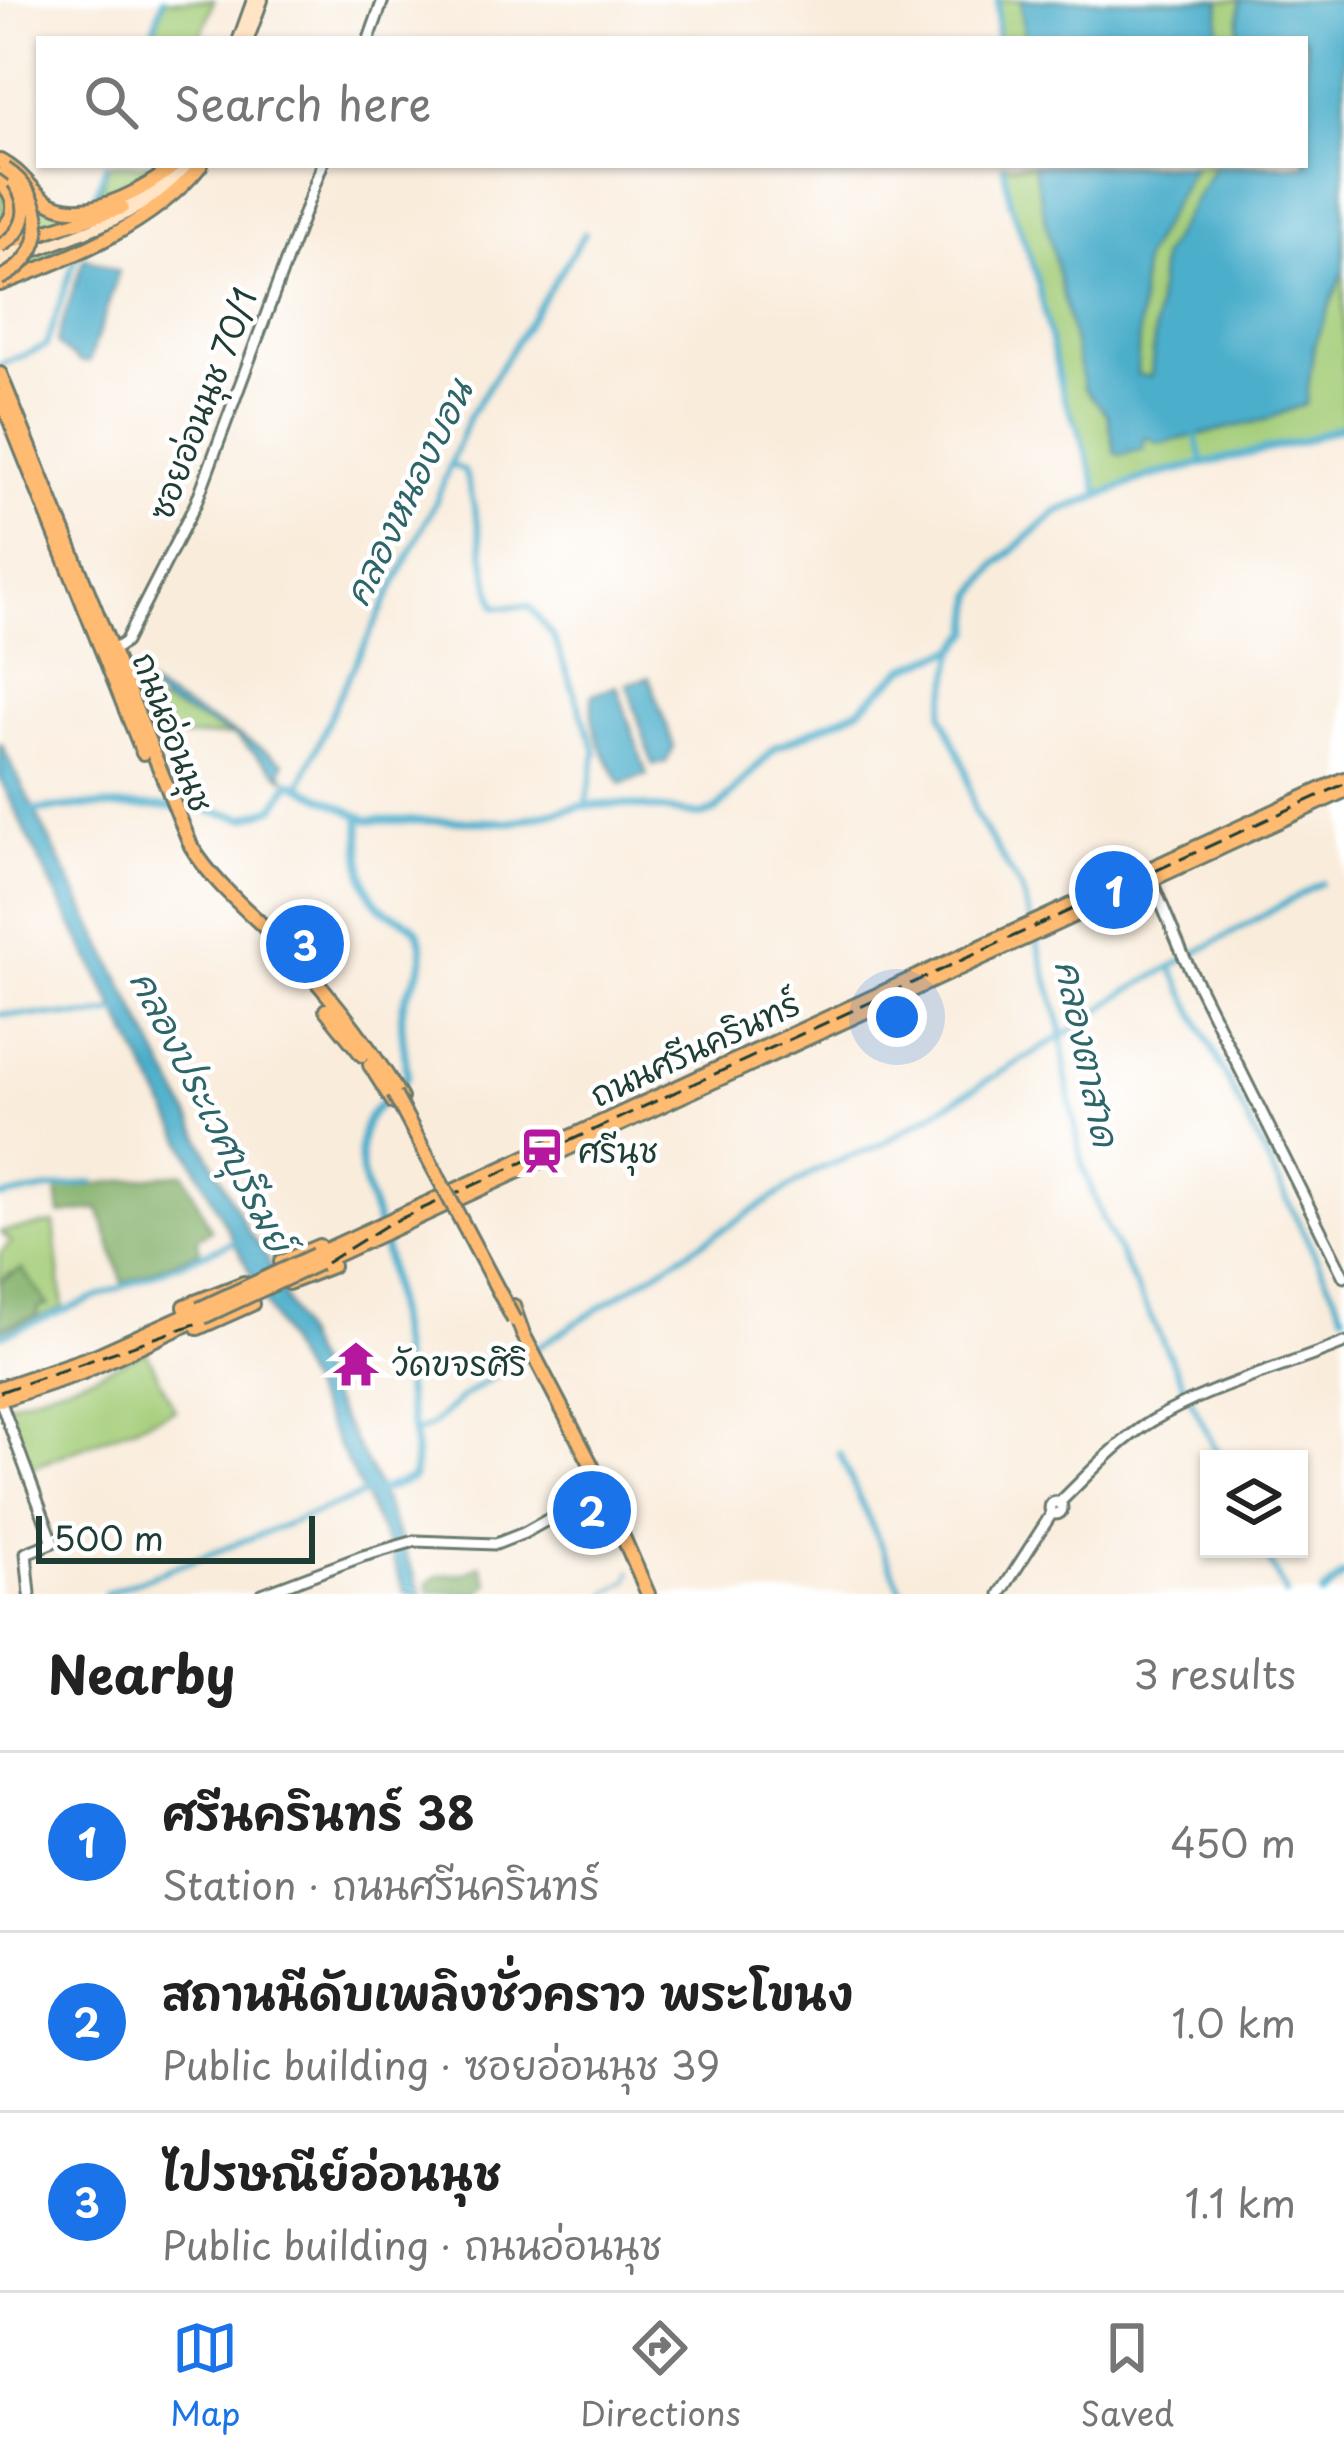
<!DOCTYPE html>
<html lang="en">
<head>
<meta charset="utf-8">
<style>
  :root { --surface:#fff; --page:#f2f2f2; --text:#222; --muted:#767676; --line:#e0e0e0; --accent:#1a73e8 }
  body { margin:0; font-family:"Playpen Sans","Playpen Sans Thai",sans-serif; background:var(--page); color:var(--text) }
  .controls { position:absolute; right:36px; bottom:36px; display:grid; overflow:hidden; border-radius:0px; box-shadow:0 3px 9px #0004 }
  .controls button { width:108px; height:108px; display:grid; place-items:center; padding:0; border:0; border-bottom:3px solid var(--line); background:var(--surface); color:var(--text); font:60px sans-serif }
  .scale { position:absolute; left:36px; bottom:30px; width:279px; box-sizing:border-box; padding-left:12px; border:6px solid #1f3d34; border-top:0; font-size:33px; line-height:42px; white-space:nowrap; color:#1f3d34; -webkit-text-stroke:9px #fff; paint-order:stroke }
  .you { position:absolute; left:897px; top:1017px; width:42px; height:42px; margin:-30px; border:9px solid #fff; border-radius:50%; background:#1a73e8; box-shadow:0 0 0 18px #1a73e833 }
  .badge { display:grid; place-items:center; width:78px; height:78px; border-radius:50%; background:var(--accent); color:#fff; font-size:39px; font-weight:700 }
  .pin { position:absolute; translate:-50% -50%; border:6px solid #fff; box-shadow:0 3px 12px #0006 }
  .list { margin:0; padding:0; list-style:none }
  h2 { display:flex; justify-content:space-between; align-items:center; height:156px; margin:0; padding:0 48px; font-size:51px }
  h2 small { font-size:39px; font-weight:400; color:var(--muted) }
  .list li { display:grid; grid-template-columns:78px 1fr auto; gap:36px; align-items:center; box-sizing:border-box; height:180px; padding:0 48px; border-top:3px solid var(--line) }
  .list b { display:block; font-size:45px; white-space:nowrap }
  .list p { margin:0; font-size:39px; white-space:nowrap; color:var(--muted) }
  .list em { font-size:39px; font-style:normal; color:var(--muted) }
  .icon { flex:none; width:66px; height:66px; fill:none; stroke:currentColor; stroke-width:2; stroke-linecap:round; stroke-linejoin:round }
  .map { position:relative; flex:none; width:1344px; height:1594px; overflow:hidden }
  .search { position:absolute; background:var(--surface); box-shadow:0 3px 9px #0004; left:36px; right:36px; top:36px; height:132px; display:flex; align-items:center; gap:30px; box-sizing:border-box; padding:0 42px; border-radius:0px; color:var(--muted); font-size:45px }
  .sheet { height:696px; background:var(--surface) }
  nav { display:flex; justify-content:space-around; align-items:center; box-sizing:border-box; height:168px; border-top:3px solid var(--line); background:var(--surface); font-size:33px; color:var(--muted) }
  nav a { display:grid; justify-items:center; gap:6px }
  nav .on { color:var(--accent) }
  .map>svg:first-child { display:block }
</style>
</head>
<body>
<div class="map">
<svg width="1344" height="1594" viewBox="0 0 1344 1594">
  <rect width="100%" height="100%" fill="#fff"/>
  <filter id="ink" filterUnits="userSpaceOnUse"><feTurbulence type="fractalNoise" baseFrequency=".00833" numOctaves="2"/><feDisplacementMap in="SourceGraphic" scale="24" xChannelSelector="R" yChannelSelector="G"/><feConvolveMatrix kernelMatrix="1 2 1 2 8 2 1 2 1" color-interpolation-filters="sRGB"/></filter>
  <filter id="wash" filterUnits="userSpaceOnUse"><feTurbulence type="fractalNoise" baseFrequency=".004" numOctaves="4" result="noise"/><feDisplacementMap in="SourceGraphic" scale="48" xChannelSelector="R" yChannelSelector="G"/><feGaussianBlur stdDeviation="2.7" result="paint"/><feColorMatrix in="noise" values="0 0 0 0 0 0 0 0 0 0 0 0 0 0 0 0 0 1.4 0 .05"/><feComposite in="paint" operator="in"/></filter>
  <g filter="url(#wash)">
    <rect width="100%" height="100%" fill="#f9ecdb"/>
    <path fill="#a5ce7a" stroke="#628657" stroke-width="3" d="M165,0H214L200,39H152Z
      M998,0H1344V426C1264,455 1179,465 1099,495L1079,431L1063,396L1036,275L1010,201L1003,165H1305V39H997Z
      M109,165H157L153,176L98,200Z
      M0,175C33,189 43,212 83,213L75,248L0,287Z
      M164,703L231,735L151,739L139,709Z
      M54,1223L63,1308L0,1331V1327L36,1315L38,1306L46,1305L30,1280L10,1273L0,1281V1253L11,1242L0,1232Z
      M146,1351L175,1410L31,1468L4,1405L94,1375Z"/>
    <path fill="#84b16a" stroke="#52774f" stroke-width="3" d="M184,1173L211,1230L197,1238L200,1251L123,1283L99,1209L60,1214L57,1189Z
      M22,1269L48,1305L39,1307L37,1315L0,1327V1281Z
      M481,1565L489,1584L478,1594L429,1592L428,1583C442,1569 451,1577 466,1573C472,1571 476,1567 481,1565Z"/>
    <path fill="#4baecb" stroke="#357680" stroke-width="3" d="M1021,0H1220L1218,39H1024Z
      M1240,0H1344V270L1314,345L1306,404L1265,420L1159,444L1147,438L1143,440L1144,449L1121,455L1115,453L1108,415L1084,388L1033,165H1194L1143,260L1137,374L1148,377L1151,375L1161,257L1215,165H1305V39H1238Z
      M84,257L119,271L89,362H80L59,346L57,340Z
      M127,670C175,708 235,728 284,763L281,771L286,780L236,737L164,703Z
      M649,677L674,747L666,762L653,766L627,684Z
      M617,686L647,775L621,784C606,758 586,725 593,694Z
      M0,742L247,1230L266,1256L329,1395L374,1477L422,1594H405L388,1546L362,1492L40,862L0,778Z"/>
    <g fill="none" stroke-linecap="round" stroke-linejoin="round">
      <path stroke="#4baecb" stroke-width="3" d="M607,1594L629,1580L631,1571"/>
      <path stroke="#4baecb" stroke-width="6" d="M150,39L163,0
        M997,39L998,0
        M1003,165L1010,201L1036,275L1063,396L1079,431L1099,495
        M91,207L106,165
        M0,365L46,346L84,231
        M1195,434L1203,463
        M451,465L464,470C480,515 481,561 496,607L529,606L554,638L596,752L586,806
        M956,649L942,714L965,768L975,813L1021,889L1031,922
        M300,786L340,694L436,501L469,417L585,233
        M1035,935L1061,1026L1066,1077L1083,1167L1103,1220L1220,1459
        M1172,968L1344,1314
        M0,1014L91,1016L128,1010
        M0,1197L93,1182
        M0,1336L236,1241
        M415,1433L432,1425L460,1399L544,1343L817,1170L880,1145L1080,1025L1119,996L1321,883
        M839,1453L903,1594
        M1264,1549L1286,1594
        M105,1594L370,1492"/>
      <path stroke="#4baecb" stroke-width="8" d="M30,811L81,806L193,807L246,818L275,807L290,782L368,820L512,822L582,806L621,804L702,815L716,810L775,748L858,710L905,668L956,649L971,631L975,594L996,565L1057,512L1150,476L1303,441L1344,426
        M360,818C360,848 358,895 388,912C404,921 416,922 421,941C430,972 405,984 402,1011C400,1031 406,1055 407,1076C396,1095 376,1101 366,1124C348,1167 377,1208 385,1249C394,1295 398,1341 405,1387C409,1418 420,1446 413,1478L375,1493
        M1322,1594L1344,1575"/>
    </g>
  </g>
  <g filter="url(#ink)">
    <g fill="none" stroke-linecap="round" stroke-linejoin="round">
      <g stroke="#6b7a6e" stroke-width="15">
        <path id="tertiary" d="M369,39L383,0
          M112,651L125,642L196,503L322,165
          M1151,879L1183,955L1344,1277
          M0,1400L53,1542L26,1553L30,1594
          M1050 1508a6 6 0 1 1 12 0a6 6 0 1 1-12 0Z
          M1060,1502C1089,1474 1117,1442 1152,1421C1210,1386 1281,1369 1344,1343
          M262,1594L363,1556L415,1541L496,1544L524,1533L599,1491
          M1000,1594L1052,1513"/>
      </g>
      <g stroke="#6b7a6e" stroke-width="16">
        <path id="secondary" d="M239,39L253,0
          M248,39L262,0
          M115,211L156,189L182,165
          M0,255L36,241
          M0,263C69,238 141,218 193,165"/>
      </g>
      <g stroke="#6b7a6e" stroke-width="18">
        <path id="primary" d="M0,161C20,170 27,185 43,198C79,228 146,190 175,165
          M0,182C17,197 18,216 0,230
          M1,245L122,208
          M0,284C69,259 154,224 201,165
          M0,374L191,846C215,886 255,916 287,949C329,993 370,1046 401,1098
          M0,396L143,753
          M326,1010L362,1055
          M370,1065L394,1103
          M319,1246L281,1262L288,1283L332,1266
          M315,1255L1344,779
          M319,1263L1344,791
          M185,1306L244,1283L252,1304L198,1328
          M513,1306L523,1334L592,1466L648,1594
          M0,1388L97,1355L199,1309
          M0,1400L81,1373L203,1317"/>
      </g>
      <use href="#tertiary" stroke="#fff" stroke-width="9"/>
      <use href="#secondary" stroke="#ffe4c6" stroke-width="10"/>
      <use href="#primary" stroke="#ffbb71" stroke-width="12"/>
      <path stroke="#1f3d34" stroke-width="3" stroke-dasharray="18 9" stroke-linecap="butt" d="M0,1392L201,1322L318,1268L387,1225L1344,784"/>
      <g stroke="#6b7a6e" stroke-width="18" stroke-linecap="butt">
        <path id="primary-bridge" d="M0,246C26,231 32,207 14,182
          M0,278C50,256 49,197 5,169
          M394,1094L514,1320
          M199,1309L315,1255
          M203,1317L319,1263"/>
      </g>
      <use href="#primary-bridge" stroke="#ffbb71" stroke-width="12"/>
    </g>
  </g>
  <defs>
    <g id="station-bare" transform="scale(3.6)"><path d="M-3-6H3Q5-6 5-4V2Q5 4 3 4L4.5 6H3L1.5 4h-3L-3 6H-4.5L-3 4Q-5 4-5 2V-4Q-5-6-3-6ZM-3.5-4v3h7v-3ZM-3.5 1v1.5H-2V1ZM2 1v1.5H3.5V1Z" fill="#b5179e" stroke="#fff" stroke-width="2.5" paint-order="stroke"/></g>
    <g id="temple-bare" transform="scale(3.6)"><path d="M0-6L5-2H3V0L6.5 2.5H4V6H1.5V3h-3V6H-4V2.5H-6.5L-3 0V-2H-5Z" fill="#b5179e" stroke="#fff" stroke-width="2.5" paint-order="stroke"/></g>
  </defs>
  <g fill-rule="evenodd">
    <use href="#station-bare" x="542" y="1151"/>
    <use href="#temple-bare" x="356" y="1364"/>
  </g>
  <g text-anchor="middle" stroke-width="9" stroke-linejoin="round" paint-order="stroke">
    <g font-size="33" fill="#1f3d34" stroke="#fff">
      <text transform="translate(203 404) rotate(-69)" y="12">ซอยอ่อนนุช 70/1</text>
      <text transform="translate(173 732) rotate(69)" y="12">ถนนอ่อนนุช</text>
      <text transform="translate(695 1049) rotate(-25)" y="12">ถนนศรีนครินทร์</text>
    </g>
    <g font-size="33" fill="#1f3d34" stroke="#fff" text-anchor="start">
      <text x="578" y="1163">ศรีนุช</text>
      <text x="392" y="1376">วัดขจรศิริ</text>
    </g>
    <g font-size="36" font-style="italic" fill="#2e6569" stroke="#fff">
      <text transform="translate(408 493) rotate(-64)" y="13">คลองหนองบอน</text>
      <text transform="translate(1087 1053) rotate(78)" y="13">คลองตาสาด</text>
      <text transform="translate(211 1111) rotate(63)" y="13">คลองประเวศบุรีรมย์</text>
    </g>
  </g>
</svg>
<div class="controls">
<button><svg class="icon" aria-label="layers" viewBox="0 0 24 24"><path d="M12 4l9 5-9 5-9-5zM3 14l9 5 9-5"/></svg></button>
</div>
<div class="scale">500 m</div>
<div class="you"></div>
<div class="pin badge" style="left:1114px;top:890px">1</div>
<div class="pin badge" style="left:592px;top:1510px">2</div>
<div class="pin badge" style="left:305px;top:944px">3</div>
<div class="search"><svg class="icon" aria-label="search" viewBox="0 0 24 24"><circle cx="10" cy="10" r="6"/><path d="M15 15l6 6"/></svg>Search here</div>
</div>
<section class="sheet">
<h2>Nearby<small>3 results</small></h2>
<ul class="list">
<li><span class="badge">1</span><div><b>ศรีนครินทร์ 38</b><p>Station · ถนนศรีนครินทร์</p></div><em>450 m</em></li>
<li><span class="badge">2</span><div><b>สถานนีดับเพลิงชั่วคราว พระโขนง</b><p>Public building · ซอยอ่อนนุช 39</p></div><em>1.0 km</em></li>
<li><span class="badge">3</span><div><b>ไปรษณีย์อ่อนนุช</b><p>Public building · ถนนอ่อนนุช</p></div><em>1.1 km</em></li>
</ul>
</section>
<nav>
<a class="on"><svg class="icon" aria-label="map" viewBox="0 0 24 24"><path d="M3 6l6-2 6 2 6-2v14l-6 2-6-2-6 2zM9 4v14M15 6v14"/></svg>Map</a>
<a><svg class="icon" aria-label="directions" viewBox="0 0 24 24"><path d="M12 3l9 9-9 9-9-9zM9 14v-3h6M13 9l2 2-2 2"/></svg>Directions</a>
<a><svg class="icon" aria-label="saved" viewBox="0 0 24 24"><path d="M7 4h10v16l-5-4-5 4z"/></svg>Saved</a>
</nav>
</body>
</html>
